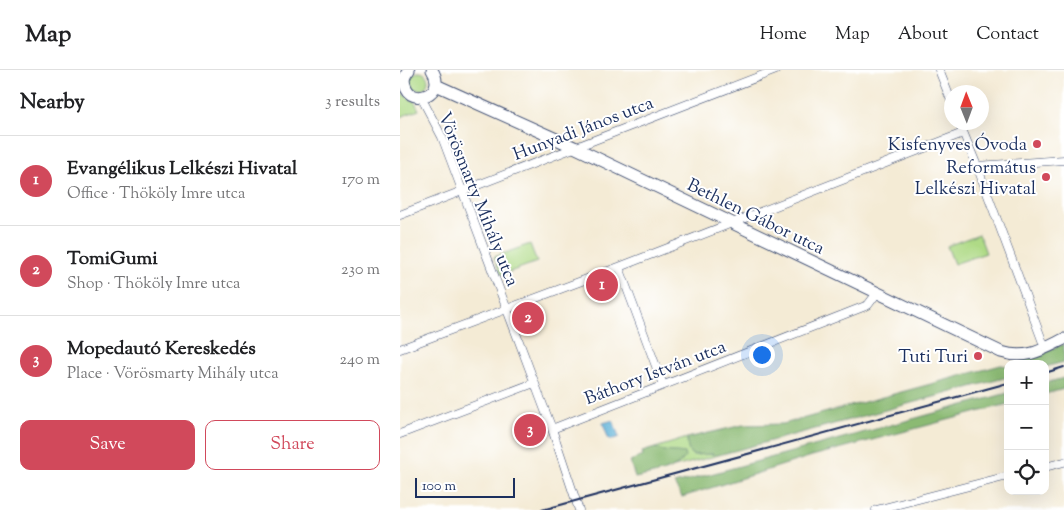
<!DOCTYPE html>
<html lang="en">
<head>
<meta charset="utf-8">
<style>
  :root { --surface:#fff; --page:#f6f6f6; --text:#202124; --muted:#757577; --line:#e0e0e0; --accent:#d1495b }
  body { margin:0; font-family:"Sorts Mill Goudy",serif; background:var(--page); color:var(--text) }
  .controls { position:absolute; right:15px; bottom:15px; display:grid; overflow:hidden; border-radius:10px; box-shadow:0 5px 20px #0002 }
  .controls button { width:45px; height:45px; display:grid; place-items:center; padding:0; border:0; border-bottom:1px solid var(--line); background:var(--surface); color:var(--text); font:25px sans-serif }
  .compass { position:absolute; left:544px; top:15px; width:45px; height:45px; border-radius:50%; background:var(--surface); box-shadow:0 5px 20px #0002; rotate:359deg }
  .scale { position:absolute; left:15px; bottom:12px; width:100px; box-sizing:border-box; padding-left:5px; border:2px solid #1b2f5e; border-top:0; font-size:14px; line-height:18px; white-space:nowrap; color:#1b2f5e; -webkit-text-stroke:4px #fff; paint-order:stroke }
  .you { position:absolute; left:361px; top:284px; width:18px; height:18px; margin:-12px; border:4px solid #fff; border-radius:50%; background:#1a73e8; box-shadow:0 0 0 8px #1a73e833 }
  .badge { display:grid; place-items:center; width:32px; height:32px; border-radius:50%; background:var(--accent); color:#fff; font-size:16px; font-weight:700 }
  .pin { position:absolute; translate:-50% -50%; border:2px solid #fff; box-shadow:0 1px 5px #0006 }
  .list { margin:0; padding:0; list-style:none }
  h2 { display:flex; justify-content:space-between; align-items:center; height:65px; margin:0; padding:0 20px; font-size:21px }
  h2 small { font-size:16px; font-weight:400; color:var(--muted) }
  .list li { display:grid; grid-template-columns:32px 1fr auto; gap:15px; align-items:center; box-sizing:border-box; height:90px; padding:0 20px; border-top:1px solid var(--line) }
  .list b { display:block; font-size:19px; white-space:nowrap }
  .list p { margin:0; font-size:16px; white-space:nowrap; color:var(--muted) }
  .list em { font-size:16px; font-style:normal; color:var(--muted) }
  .actions { display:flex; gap:10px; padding:15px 20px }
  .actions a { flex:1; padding:11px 0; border:1px solid var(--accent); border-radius:10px; text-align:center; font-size:18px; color:var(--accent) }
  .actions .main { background:var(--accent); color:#fff }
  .icon { flex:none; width:28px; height:28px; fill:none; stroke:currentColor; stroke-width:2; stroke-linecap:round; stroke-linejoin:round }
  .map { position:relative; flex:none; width:664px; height:440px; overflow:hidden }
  header { display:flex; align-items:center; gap:30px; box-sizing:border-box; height:70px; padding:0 25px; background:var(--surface); border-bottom:1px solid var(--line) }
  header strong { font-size:24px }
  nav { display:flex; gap:28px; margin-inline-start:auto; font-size:18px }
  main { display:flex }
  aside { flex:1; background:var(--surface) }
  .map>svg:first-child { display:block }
</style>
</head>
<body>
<header>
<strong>Map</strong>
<nav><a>Home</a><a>Map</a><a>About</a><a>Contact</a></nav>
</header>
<main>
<aside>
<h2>Nearby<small>3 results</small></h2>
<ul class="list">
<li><span class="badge">1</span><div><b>Evangélikus Lelkészi Hivatal</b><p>Office · Thököly Imre utca</p></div><em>170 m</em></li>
<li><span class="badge">2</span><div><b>TomiGumi</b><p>Shop · Thököly Imre utca</p></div><em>230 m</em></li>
<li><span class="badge">3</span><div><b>Mopedautó Kereskedés</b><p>Place · Vörösmarty Mihály utca</p></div><em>240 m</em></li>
</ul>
<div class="actions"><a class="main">Save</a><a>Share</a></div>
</aside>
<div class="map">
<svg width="664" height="440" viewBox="0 0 664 440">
  <rect width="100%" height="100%" fill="#fff"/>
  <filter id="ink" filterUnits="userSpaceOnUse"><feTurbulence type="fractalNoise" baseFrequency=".02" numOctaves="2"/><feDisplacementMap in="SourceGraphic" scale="10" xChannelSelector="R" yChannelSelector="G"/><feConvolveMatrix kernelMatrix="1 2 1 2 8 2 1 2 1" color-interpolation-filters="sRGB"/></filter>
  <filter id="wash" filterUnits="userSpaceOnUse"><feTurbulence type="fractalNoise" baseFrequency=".0096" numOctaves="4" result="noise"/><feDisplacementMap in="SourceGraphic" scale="20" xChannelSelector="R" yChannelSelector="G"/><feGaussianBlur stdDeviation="1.12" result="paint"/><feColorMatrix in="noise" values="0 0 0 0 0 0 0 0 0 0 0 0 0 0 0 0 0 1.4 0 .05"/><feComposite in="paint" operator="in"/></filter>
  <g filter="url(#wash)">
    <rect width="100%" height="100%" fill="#f4ebd5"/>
    <path fill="#afda86" stroke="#658472" d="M10 11a9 9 0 1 1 18 0a9 9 0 1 1-18 0Z
      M0,22L15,32L19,40L0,47Z
      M579,164L586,183L554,194L547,176Z
      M130,174L137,192L101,205L94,187Z
      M287,368L289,382L292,385L313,384L315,386L271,398L283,390L277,382L265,383L255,378Z"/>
    <path fill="#8bba73" stroke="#537468" d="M664,274V292L645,297V294H613Z
      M601,295L608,296V307L315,386L313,384L292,385C287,380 287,374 287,368L343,355L383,354Z
      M664,308V319L645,324V313Z
      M608,323V334L412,386L282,427L274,414Z
      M255,378C266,383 273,381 284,383L285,387C276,402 251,404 235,408L230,391L243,386L242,382Z"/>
    <path fill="#59aed5" stroke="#3a6e9a" d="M213,350L219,367L211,370L208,368L203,353Z"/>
  </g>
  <g filter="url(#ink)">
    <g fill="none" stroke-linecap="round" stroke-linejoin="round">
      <g stroke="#3c4b70" stroke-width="9">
        <path id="street" d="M539,0L552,33
          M21,27L42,67L152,359L179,440
          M559,52L577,96L645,278
          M577,96L664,90
          M0,145L376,0
          M219,197L263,315
          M0,279L219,197L563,63
          M152,359L468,235L477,223
          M0,364L134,313
          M645,397L664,392
          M476,440L608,406"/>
      </g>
      <g stroke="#3c4b70" stroke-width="13">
        <path id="secondary" d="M9,0C5,5 3,9 5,15C11,38 48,24 32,0
          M36,15L174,77L601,282C627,290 642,280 664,269"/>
      </g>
      <use href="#street" stroke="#fff" stroke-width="8"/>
      <use href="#secondary" stroke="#fff" stroke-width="11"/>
      <path stroke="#1b2f5e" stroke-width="2" d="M645,303L664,297
        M142,440L608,313"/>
    </g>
  </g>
  <g fill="#d1495b" stroke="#fff" stroke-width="2">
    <circle cx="637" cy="74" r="5"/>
    <circle cx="646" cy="107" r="5"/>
    <circle cx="578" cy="286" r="5"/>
  </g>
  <g text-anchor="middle" stroke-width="4" stroke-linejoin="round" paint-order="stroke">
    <g font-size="18" fill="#1b2f5e" stroke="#fff">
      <text transform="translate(183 58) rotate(-21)" y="6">Hunyadi János utca</text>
      <text transform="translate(79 129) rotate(68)" y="6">Vörösmarty Mihály utca</text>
      <text transform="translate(356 146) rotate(26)" y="6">Bethlen Gábor utca</text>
      <text transform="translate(255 302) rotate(-21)" y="6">Báthory István utca</text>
    </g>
    <g font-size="18" fill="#1b2f5e" stroke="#fff" text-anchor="end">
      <text x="627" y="80">Kisfenyves Óvoda</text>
      <text x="636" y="103">Református<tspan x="636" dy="21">Lelkészi Hivatal</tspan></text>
      <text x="568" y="292">Tuti Turi</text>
    </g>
  </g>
</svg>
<div class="controls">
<button>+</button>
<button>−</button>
<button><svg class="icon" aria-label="locate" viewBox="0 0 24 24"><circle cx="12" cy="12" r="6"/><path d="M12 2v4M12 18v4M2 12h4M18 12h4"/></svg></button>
</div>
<svg class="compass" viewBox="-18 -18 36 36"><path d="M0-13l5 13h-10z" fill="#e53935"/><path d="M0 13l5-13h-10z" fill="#757577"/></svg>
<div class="scale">100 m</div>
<div class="you"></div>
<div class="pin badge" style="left:202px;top:215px">1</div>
<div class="pin badge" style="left:128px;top:248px">2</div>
<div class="pin badge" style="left:130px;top:360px">3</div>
</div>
</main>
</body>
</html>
